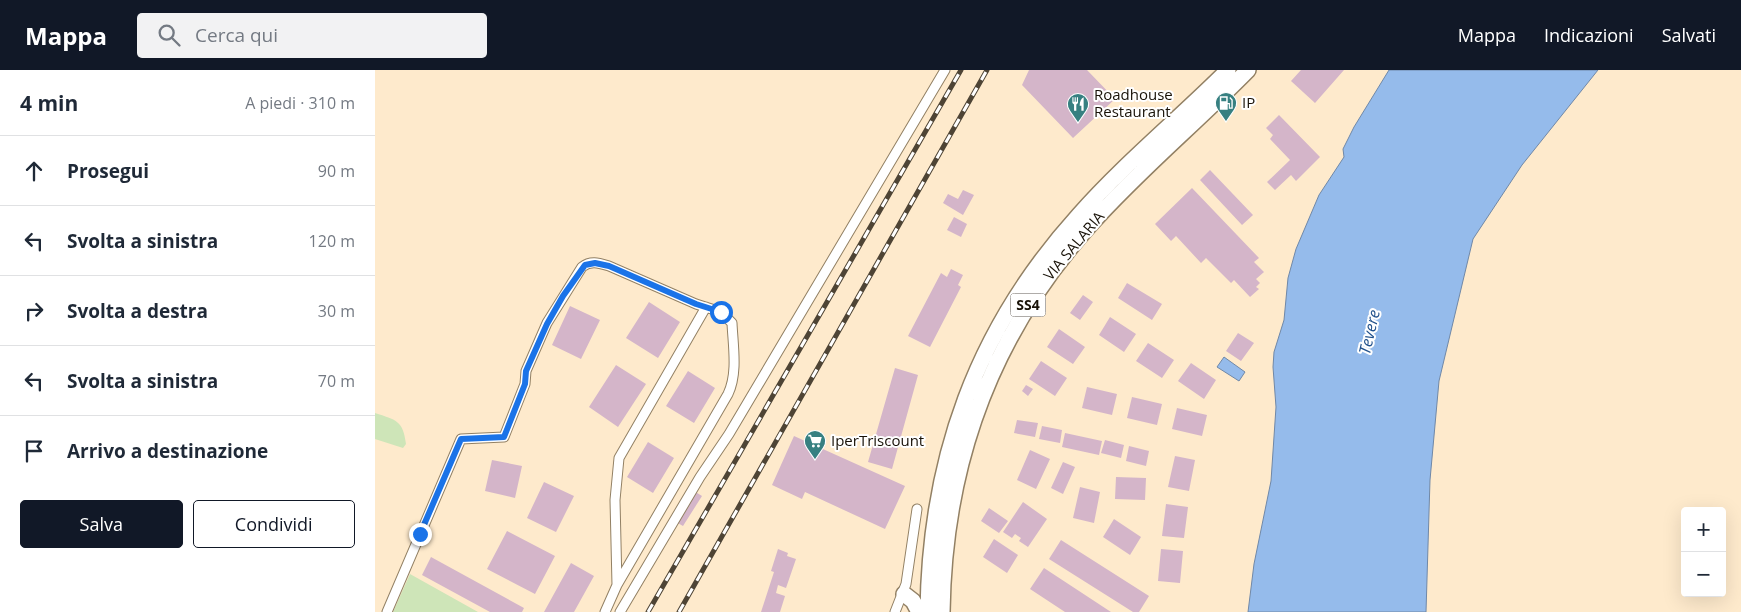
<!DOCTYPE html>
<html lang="it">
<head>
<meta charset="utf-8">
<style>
  :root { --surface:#fff; --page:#f2f2f3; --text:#1f2937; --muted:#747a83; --line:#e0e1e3; --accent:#111827 }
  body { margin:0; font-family:"Open Sans",sans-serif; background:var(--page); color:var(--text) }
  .controls { position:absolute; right:15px; bottom:15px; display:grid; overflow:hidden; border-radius:5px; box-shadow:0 5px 20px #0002 }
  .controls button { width:45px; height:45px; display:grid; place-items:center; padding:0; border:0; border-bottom:1px solid var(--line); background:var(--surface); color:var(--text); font:25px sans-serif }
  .stop { position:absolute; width:15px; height:15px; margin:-11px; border:4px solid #1a73e8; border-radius:50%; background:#fff }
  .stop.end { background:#1a73e8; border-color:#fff; box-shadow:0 1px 5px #0008 }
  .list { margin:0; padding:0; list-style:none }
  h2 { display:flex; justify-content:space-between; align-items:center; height:65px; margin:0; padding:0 20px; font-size:21px }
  h2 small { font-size:16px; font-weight:400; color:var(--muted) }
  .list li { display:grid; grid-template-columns:32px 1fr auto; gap:15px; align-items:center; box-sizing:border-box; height:70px; padding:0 20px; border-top:1px solid var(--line) }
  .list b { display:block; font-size:19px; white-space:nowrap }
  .list em { font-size:16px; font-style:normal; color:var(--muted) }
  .actions { display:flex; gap:10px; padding:15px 20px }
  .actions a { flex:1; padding:11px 0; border:1px solid var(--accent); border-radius:5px; text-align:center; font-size:18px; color:var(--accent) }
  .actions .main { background:var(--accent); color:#fff }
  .icon { flex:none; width:28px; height:28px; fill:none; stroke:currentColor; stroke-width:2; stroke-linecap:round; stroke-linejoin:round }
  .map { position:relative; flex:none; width:1366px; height:542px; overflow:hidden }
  header { display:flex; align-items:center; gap:30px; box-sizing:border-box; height:70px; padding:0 25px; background:var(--accent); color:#fff }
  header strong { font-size:24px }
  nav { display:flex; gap:28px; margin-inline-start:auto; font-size:18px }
  .search { width:350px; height:45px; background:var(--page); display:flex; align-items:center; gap:12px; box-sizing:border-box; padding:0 18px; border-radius:5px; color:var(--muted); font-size:19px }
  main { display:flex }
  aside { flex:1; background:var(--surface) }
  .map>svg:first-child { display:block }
</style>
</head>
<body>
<header>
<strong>Mappa</strong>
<div class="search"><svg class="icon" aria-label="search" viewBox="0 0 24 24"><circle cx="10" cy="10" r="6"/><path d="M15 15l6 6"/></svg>Cerca qui</div>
<nav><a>Mappa</a><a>Indicazioni</a><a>Salvati</a></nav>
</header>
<main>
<aside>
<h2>4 min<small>A piedi · 310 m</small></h2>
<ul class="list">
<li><svg class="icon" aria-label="ahead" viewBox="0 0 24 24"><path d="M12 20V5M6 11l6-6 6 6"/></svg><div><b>Prosegui</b></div><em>90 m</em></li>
<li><svg class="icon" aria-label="left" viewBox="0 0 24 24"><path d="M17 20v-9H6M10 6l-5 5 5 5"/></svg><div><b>Svolta a sinistra</b></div><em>120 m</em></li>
<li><svg class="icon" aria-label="right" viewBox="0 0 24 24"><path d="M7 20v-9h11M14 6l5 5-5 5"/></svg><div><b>Svolta a destra</b></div><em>30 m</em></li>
<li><svg class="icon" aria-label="left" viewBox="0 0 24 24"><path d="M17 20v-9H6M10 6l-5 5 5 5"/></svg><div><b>Svolta a sinistra</b></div><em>70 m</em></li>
<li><svg class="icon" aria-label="arrive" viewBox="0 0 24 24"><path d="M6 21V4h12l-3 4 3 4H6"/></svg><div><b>Arrivo a destinazione</b></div></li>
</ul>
<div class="actions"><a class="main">Salva</a><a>Condividi</a></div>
</aside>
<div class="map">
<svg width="1366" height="542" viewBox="0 0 1366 542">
  <rect width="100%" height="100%" fill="#feeacc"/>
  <path fill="#cee5b8" d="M0,343C21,350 28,350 31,374L28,378L0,369Z
    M35,504L103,542H18Z"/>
  <path fill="#95bbeb" stroke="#7088a7" d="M1014,0H1223L1147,95L1098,169L1064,311L1055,410L1051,542H873L879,494L896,411L901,337L898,297L899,282L909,250L913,208L921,179L944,125L969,87L968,79L979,57Z
    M849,287L870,302L864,311L842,297Z"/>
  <path fill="#d4b5c9" d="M654,0H712L740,29L698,68L647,15Z
    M926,0H969L940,33L916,11Z
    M904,45L945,87L921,111L916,105L900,120L892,112L915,90L895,69L898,65L891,58Z
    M835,100L878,145L867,155L825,110Z
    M817,118L884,188L879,192L889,202L881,209L885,213L881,217L884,219L875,227L859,210L856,213L831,188L826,193L801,166L796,171L780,154Z
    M588,120L599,125L588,145L568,133L573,124L583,129Z
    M579,147L592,154L586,167L572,160Z
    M576,199L588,205L583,215L586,217L555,277L533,266L566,203L572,207Z
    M752,213L787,234L777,250L743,228Z
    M708,225L718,232L705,250L695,243Z
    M274,232L305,252L283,288L251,268Z
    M195,236L225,250L206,289L177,275Z
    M735,247L761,264L749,282L724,265Z
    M684,259L710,277L698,294L672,277Z
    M863,263L879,273L866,291L851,281Z
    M773,273L799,290L787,308L761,291Z
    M666,291L692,308L680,326L654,309Z
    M816,293L841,310L829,329L803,311Z
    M241,295L271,314L243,357L214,337Z
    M520,298L543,305L517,399L493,392Z
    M313,301L340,318L319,353L291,336Z
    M651,315L658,319L653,326L647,321Z
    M712,317L742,324L737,345L707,338Z
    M757,327L787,334L782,355L752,348Z
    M802,338L832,345L827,366L797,359Z
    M642,350L663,353L660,367L639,363Z
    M667,356L687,360L685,373L664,369Z
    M690,363L727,371L724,385L687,377Z
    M419,366L530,416L510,459L430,422L427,429L397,415Z
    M730,370L749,375L746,388L726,383Z
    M273,372L299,388L278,423L252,407Z
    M754,376L774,381L771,396L751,391Z
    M655,380L675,389L661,419L642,410Z
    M800,386L820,390L814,421L793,417Z
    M117,390L147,396L140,428L110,421Z
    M688,392L700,397L688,424L676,418Z
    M741,407L771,408L770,430L740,429Z
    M169,412L199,426L181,462L152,448Z
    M705,417L725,422L719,453L698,448Z
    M319,421L327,426L308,456L301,452Z
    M648,432L672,449L653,477L644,471L646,468L640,464L637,468L628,462Z
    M791,434L813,437L809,468L787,466Z
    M614,438L633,451L624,463L606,451Z
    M739,449L766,467L755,485L728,467Z
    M132,461L180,486L160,524L112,499Z
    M619,469L643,485L632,503L608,487Z
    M686,470L774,526L764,542H758L674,489Z
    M403,479L413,483L412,486L421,489L411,518L403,515L401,523L410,526L405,542H386L399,502L396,501Z
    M786,479L808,481L805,513L783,511Z
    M56,487L149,538L147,542H115L47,505Z
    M196,493L219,506L199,542H169Z
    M669,498L736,542H690L655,519Z"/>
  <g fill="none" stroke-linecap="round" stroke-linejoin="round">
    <g stroke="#928064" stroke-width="11">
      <path id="minor" d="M242,515L240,430L244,388L331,237
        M12,542L86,369L129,367L150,314L151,301L172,253L207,197C216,190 224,193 234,196L321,234L346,242L357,253C358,276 363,303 353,324L242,515L230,542
        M245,542L325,407L354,364L570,0
        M520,542L531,514L542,439"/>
    </g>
    <g stroke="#928064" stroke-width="18">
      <path id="primary" d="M529,524L538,531L544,542
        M553,542C555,389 601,259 704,145C750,93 804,49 853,0
        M567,542C569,395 615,266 714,156C763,101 821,53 873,0"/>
    </g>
    <use href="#minor" stroke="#fff" stroke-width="9"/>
    <use href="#primary" stroke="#fff" stroke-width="15"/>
    <g stroke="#4e4435" stroke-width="5">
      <path id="rail" d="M273,542L586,0
        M304,542L612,0"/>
    </g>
    <use href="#rail" stroke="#fff" stroke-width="3" stroke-dasharray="9" stroke-linecap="butt"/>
  </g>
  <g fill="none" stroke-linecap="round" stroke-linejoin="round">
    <path stroke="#1a73e8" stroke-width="6" d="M45,464L86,369L129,367L150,314L151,301L172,254L188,226L210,195L220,193L234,196L321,234L346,242"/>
  </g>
  <defs>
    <g id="fuel-pin" transform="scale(1.125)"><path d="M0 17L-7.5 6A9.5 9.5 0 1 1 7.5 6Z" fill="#378081" stroke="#fff"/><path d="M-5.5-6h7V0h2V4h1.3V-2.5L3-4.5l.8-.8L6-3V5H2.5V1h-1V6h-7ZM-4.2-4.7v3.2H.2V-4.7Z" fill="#fff"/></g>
    <g id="restaurant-pin" transform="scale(1.125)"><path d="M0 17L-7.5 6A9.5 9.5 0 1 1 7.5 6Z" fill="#378081" stroke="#fff"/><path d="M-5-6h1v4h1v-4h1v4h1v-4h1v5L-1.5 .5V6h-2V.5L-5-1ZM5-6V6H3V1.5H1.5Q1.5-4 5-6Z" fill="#fff"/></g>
    <g id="supermarket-pin" transform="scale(1.125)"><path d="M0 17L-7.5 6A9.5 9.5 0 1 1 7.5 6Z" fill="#378081" stroke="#fff"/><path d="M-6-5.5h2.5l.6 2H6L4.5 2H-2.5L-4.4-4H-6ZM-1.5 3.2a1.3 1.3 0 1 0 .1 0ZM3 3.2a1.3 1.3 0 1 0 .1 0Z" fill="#fff"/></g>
  </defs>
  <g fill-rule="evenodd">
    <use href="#fuel-pin" x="851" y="33"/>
    <use href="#restaurant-pin" x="703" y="34"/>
    <use href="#supermarket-pin" x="440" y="371"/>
  </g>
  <g text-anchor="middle" stroke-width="4" stroke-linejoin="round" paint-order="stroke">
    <rect fill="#fff" stroke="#5e5952" stroke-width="1" x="635.5" y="223.5" width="35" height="23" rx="4"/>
    <g font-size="14" font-weight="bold" fill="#191208">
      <text x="653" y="240">SS4</text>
    </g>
    <g font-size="15" fill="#191208" stroke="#fff" text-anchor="start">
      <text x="719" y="30">Roadhouse<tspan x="719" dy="17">Restaurant</tspan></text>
      <text x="867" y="38">IP</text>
      <text x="456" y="376">IperTriscount</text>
    </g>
    <g font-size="15" fill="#191208" stroke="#fff">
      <text transform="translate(699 176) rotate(-50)" y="5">VIA SALARIA</text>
    </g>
    <g font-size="16" font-style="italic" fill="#21518c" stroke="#fff">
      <text transform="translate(994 262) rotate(-77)" y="6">Tevere</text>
    </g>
  </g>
</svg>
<div class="controls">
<button>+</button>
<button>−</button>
</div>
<div class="stop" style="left:346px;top:242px"></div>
<div class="stop end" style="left:45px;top:464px"></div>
</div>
</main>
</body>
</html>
